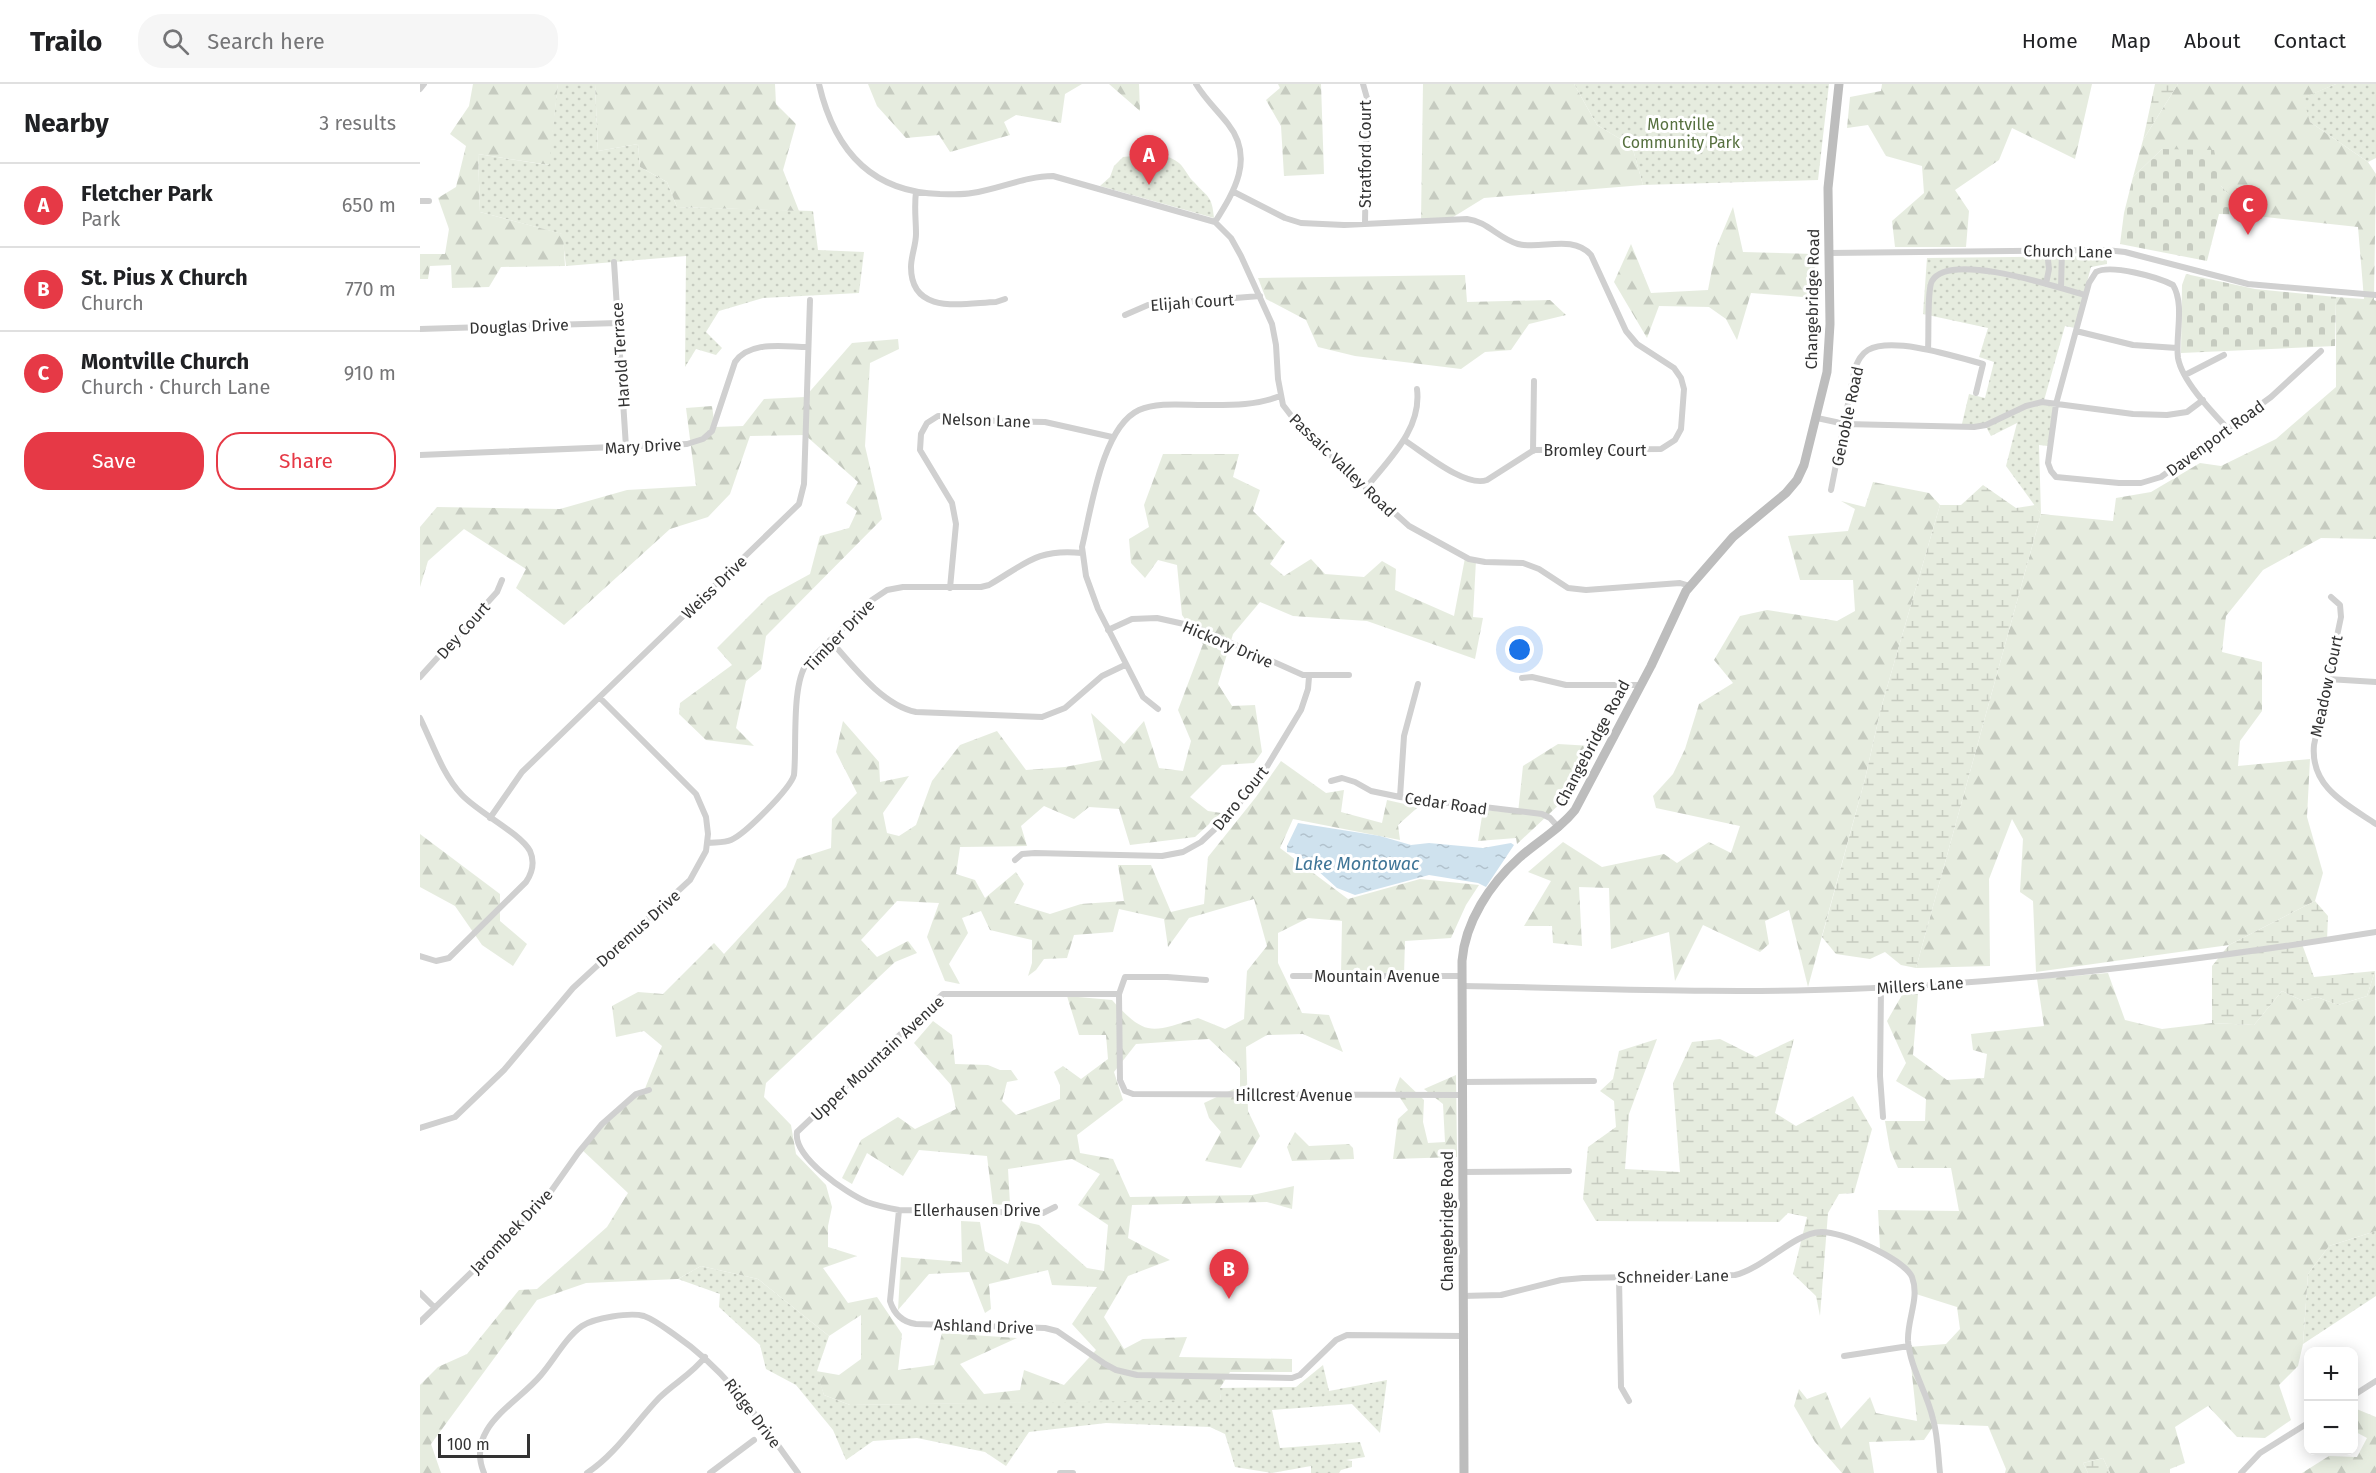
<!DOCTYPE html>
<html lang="en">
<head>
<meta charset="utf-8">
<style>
  :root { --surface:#fff; --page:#f6f6f6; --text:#202124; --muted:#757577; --line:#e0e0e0; --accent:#e63946 }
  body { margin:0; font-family:"Fira Sans",sans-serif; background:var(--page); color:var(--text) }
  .controls { position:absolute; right:18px; bottom:18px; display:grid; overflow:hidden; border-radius:12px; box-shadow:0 3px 15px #0003 }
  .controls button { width:54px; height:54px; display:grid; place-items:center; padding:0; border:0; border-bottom:2px solid var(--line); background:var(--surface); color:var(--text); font:30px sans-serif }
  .scale { position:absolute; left:18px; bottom:15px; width:92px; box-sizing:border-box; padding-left:6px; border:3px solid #333; border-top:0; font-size:16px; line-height:21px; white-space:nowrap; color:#333; -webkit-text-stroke:4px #fff; paint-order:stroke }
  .you { position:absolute; left:1100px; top:566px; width:21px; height:21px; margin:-15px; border:4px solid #fff; border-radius:50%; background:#1a73e8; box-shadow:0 0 0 9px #1a73e833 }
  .badge { display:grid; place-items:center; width:39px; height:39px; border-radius:50%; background:var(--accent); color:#fff; font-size:20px; font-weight:700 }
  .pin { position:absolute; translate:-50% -50px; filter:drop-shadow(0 2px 3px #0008) }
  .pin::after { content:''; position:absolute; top:32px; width:21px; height:18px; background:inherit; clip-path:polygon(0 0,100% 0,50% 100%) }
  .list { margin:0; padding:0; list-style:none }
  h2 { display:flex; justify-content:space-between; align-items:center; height:78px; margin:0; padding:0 24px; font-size:26px }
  h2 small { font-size:20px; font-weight:400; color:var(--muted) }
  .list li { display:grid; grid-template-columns:39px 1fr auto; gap:18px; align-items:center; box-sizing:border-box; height:84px; padding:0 24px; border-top:2px solid var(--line) }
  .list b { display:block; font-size:22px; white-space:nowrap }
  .list p { margin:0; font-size:20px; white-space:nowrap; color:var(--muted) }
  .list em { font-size:20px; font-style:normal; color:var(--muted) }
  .actions { display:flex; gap:12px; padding:18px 24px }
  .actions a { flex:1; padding:14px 0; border:2px solid var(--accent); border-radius:24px; text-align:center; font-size:21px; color:var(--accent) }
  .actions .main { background:var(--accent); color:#fff }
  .icon { flex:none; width:33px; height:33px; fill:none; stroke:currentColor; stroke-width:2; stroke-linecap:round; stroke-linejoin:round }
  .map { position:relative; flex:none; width:1956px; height:1389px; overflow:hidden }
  header { display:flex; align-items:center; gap:36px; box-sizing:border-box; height:84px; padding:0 30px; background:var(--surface); border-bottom:2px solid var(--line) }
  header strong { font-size:28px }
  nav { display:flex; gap:33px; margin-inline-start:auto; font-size:21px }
  .search { width:420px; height:54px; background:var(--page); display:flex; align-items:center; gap:15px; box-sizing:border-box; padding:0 21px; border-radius:24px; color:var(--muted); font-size:22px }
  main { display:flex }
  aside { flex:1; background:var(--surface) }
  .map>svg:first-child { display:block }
</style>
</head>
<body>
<header>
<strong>Trailo</strong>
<div class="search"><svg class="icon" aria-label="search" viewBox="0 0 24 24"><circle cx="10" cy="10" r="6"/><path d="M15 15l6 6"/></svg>Search here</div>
<nav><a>Home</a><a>Map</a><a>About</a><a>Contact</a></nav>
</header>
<main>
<aside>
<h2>Nearby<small>3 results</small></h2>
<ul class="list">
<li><span class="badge">A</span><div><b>Fletcher Park</b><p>Park</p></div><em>650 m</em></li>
<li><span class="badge">B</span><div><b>St. Pius X Church</b><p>Church</p></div><em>770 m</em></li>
<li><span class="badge">C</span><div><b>Montville Church</b><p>Church · Church Lane</p></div><em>910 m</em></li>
</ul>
<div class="actions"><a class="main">Save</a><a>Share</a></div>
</aside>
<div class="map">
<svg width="1956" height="1389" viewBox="0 0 1956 1389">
  <defs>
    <pattern id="grass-dots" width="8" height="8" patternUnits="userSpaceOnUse" patternTransform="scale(1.5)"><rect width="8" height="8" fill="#e6ecdf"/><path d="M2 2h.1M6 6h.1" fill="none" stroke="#c6cbc0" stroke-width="1.8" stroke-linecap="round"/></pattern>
    <pattern id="forest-firs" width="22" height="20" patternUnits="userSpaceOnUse" patternTransform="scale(1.5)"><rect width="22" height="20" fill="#e6ecdf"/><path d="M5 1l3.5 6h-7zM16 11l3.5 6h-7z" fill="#c6cbc0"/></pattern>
    <pattern id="wetland-marsh" width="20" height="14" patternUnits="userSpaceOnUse" patternTransform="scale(1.5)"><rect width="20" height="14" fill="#e6ecdf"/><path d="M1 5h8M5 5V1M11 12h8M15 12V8" fill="none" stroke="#c6cbc0"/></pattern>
    <pattern id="cemetery-stones" width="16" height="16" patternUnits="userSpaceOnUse" patternTransform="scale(1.5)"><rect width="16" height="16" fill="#e6ecdf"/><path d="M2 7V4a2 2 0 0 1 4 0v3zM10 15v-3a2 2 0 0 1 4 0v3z" fill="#c6cbc0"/></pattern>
    <pattern id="water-ripples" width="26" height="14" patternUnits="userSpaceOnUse" patternTransform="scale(1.5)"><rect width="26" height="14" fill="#cfe2ee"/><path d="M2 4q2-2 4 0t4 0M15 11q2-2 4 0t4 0" fill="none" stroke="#b2c2cd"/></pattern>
  </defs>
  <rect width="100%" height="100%" fill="#fff"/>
  <path fill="url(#grass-dots)" d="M138,0H175L178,67L218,60L220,83L247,98L257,123L393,127L398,166L444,168L439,209L343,214L299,227L286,248L302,264L296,271L276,265L265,283L266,172L146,182L142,150L60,128L58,70L128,81Z
    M1154,0H1409L1398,96L1223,101L1212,62L1177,41Z
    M1916,0H1956V74L1948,78L1890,38L1882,14Z
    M722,66C734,68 749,71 759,79C765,84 768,93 774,98C788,114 792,111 794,134L680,102L690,93L694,82L703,73L713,72Z
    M1687,172V180L1671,183L1655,244L1645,242L1623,320L1636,323L1628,362L1619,361L1621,430L1586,382L1597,339L1571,352L1565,341L1541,344L1549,310L1565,314L1574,278L1559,273L1568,244L1503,230L1507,174Z
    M1956,1147V1212L1883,1260L1888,1190L1909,1162Z
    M281,1182L338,1195L409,1252L397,1287L404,1311L430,1321L801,1315L799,1304L876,1303L903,1281L909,1307L967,1296L960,1349L932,1320L852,1326L860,1364L940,1358L945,1373L926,1376L932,1377V1383L921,1386L919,1389H891V1382L852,1389L815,1383L805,1350L790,1343L686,1339L609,1348L586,1382L565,1368L497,1354L453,1357L426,1376L413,1346L376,1301L346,1285L340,1261L299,1223L300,1210L258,1195Z"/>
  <path fill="url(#forest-firs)" fill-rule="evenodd" d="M53,0H138L129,81L58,70L60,128L143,150L145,182L81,183L69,203L32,204L31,181L10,182L8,195H0V170H25L29,145L18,114L36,103L46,62L30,50L49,22Z
    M175,0H355L356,20L376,40L363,86L379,127L257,123L247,98L220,83L218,60L178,67Z
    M448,0H662L645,10L641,39L596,31L584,38L590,51L530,68L519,51L486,54L457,22Z
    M689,0H719L720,27Z
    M858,0H901L904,90L864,92L861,42L846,16L860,4Z
    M1003,0H1154L1177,41L1212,62L1223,101L1064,114L1030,135L1001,137Z
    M1462,0H1672L1655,75L1592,44L1579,76L1535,106L1549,127L1546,163H1475L1472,137L1504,109L1502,82L1466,72L1448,41L1427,44L1430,13L1461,7Z
    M1758,0H1916L1883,14L1890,38L1948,78L1956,90L1954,216L1956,217V455L1901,454L1843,486L1806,532L1802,568L1842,578V627L1820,657L1818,682L1890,675L1887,733L1903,789L1895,817L1809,861L1616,888L1613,817L1600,808L1603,755L1592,735L1569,795L1570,882L1496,884L1621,430L1693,437L1696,414L1731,408L1780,379L1801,382L1856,355L1916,303V213L1944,215L1938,143L1827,131L1801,102L1742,65L1713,93L1723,56Z
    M1313,123L1323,168L1395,170V214L1331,209L1317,256L1306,235L1289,223L1239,222L1227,254L1194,198L1211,160L1231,209L1288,206L1296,164Z
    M1045,191L1047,218L1130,216L1146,231L1109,240L1091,266L1065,268L1041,285L935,272L898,263L886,236L846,215L838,194Z
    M478,255L479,265L450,279L445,362L462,435L346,552L341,585L326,597L316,644L334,662L286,656L259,630L260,619L312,581L297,564L348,513L390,490L400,452L429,444L437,427L426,419L438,398L385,351L330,352L310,410L288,433L250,445L144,541L96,504L106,485L44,445L8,477L0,503V443L17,423L140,425L207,406L276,402L266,324L292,322L295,343L323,342L344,315L385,313L432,259Z
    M743,370H819L813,393L840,406L833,427L865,458L850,480L864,492L891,475L905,490L944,493L962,477L976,485L975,506L1034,532L1045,474L1056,476L1053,533L1063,534L1055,575L947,537L873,532L840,518L813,550L798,600L812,622L835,621L842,668L834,679L802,681L770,713L788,727L801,729L775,753L710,761L699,725L669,723L654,735L624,722L601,742L607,762L540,763L536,790L555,796L565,814L596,788L604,800L594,819L630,830L661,820L704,817L698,781H731L751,828L784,820L788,773L836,713L861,677L906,709L924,706L921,728L962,739L967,716L998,723L978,741L980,756L873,735L860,764L928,815L1000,795L1059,801L1046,821L1031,854L985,857L984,891L921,892L922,837L888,834L858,849V879L882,929L909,931L923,968L883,950L847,951L826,963L828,1027L840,1052L821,1084L785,1077L801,1048L789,1034L784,1019L820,1002V984L789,955L716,960L694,988L703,1016L657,1051L660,1069L693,1075L710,1113L832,1111L874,1102L872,1125L847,1118L712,1121L708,1154L750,1176L708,1192L684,1233L704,1265L723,1255L767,1253L759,1273L872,1275V1288H810L800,1304L801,1316L430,1321L404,1311L396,1287L419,1291L441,1275V1231L409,1252L338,1195L281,1182L258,1195L166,1199L117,1216L11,1360L21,1389H0V1301L18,1283L47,1270L99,1206L117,1205L187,1143L208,1109L160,1064L210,1015L224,1007L242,962L224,947L196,953L192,922L218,908L243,910L294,859L304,870L366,803L377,775L411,764L412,735L437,709L416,668L423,637L459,678L460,698L489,692L463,729L467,749L479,752L496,741L512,697L540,661L577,647L606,686L645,683L682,676L671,629L704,660L724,637L739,684L763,687L771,657L758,626L783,560L762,531L757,481L738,476L725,494L711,479L709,455L729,443L724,421ZM834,815L847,862L827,887L824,935L805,945L778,934C731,948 727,954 692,916L647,912L659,951H686L688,975L661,995L643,982L634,988L640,1001V1015L596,1031L582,1017L587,998L598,996L591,986H580L568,981L535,980L532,951L513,937L494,959L531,1001L536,1025L495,1045L478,1033L441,1056L422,1094L432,1100L447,1069L483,1092L499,1066L567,1072L573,1121L590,1120L588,1085L652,1075L680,1090L658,1121L688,1141L684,1187L667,1184L619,1141L601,1137L588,1180L565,1167L560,1138L541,1137L542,1178L481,1173L478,1226L509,1190L549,1188L565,1229L571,1225L569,1200L628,1186L632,1201L677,1203L652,1240L676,1266L644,1301L604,1286L600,1306L564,1310L540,1280L597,1254L522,1249L514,1281L478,1286L482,1250L457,1213L428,1219L403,1184L437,1172L408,1163V1142L412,1123L406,1101L376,1070L371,1041L344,1013L346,999L475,878L497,869L488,857L457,873L441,856L477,817L519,819L507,853L525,897L540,900L529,880L548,849L542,834L561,827L570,846L612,856V879L608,892L616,886L624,875L647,874L654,851L693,848L699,825L744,835L748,863L769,834Z
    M1453,398L1509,409L1520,421L1461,624L1445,695L1388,903L1369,826L1345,837L1349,860L1340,868L1283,841L1255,897L1249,848L1191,865L1189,804L1159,803L1162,862L1133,859L1132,842H1104L1131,797L1108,788L1143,758L1182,783L1244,770L1257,779L1289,758L1311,769L1320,742L1236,724L1233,712L1253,690L1265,665L1279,620L1313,599L1294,576L1320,532L1347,526L1417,537L1435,527L1433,496H1380L1368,452L1428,447L1435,425L1421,417L1445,423Z
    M1138,660L1172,662L1145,715L1097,760L1096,754L1058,757L1063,726L1098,729L1103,682Z
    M0,750L80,810V837L107,860L93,882L62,861L35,822L0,803Z
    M1955,887L1956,1147L1909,1162L1888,1190L1883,1260L1878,1282L1859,1301L1871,1336L1845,1354L1817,1353L1788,1322L1755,1343L1765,1379L1750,1385V1389H1690L1683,1374L1663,1379L1668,1389H1585L1586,1385L1568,1342L1515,1340L1504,1356L1449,1358L1454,1389H1422L1395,1358L1374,1322L1379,1305L1387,1315L1406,1308L1421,1345L1450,1313L1456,1329L1497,1337L1489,1263L1526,1260L1540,1245L1537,1223L1496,1210L1495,1195L1460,1165L1458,1126L1539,1127L1531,1084H1478L1470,1066L1465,1037H1505L1506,1015L1476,997L1486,979L1467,937L1482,911L1498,910L1493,971L1527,996L1564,994L1567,970L1553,966L1551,950L1624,942L1617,895L1688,889L1705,936L1742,945L1792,939L1834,941L1862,907L1883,917L1897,913L1918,921L1947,912Z
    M1036,991L1037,1073L973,1075L978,1035L988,1026L975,1006L980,993L1004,1016L1003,1038L1008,1059L1025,1058L1023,1020L1004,1005Z
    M875,1048L889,1062L929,1060L933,1064L934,1075L872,1077L867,1063Z
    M1934,1324L1956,1333V1389H1882L1909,1372L1937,1373L1947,1354L1934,1347Z"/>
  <path fill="url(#wetland-marsh)" d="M1735,0H1758L1723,56Z
    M1563,401L1596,424L1615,421L1621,430L1496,884L1481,881L1465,868L1450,875L1416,870L1402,853L1445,695L1461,624L1520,421H1541Z
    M1895,817L1908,832L1907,856L1882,860L1894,893L1955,887L1947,912L1918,921L1897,913L1883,917L1862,907L1834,941L1792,939V882L1809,861Z
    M1237,955L1209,1030L1205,1085L1260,1088L1253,999L1272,958L1300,955L1336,973L1374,955L1355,1029L1376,1042L1433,1012L1452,1045L1434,1109L1419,1110L1408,1129L1400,1232L1396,1212L1373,1190L1387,1133L1368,1129L1359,1138L1176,1137L1163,1115L1168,1063L1196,1043L1194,1017L1180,1007L1193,995L1199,967Z
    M1683,1374L1690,1389H1668L1663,1379Z"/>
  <path fill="url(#cemetery-stones)" d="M1742,65L1794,66L1801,102L1827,131L1799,130L1787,177L1700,160L1704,129L1713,93Z
    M1766,190L1835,205L1916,213L1915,262L1761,269L1762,201Z"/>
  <path fill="url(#water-ripples)" d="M878,739L960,752L991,761L1009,759L1063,764L1091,759L1094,761L1066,803L1058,799L1009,791L935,811L917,804L887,777L874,769L867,768V762Z"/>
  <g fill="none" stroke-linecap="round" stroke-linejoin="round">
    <path stroke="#d0d0d0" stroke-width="6" d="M399,0C414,65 450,108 520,110C531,110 542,111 552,109C579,105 606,92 633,92L795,138L811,154L821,172L852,240L856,261L858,295L863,321L873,334L906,367L989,442L1049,475L1065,478L1103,479L1119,485L1148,504L1166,506L1260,499L1270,502
      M776,0C785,15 797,26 808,40C835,74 814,108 795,138
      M943,0L947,14L945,139
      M0,5L4,0
      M496,108C494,123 496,136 496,150C496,161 491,172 491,183C491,232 544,219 576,218L585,215
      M814,108L865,134L881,139L924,141L1047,135C1067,137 1079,155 1098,160C1121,166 1152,150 1171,171L1206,247L1217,260L1254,284L1261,294L1264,305L1261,345L1255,356L1241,365L1114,366L1067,396C1045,404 1003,368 984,356
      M0,117H9
      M1408,169L1686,166L1705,168L1828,200L1956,211
      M194,178L206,363
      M1626,200L1629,185L1627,167
      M1641,204L1642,166
      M705,231L728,221L840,212
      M0,245L198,239
      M1656,247L1713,261L1757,264
      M1508,265C1509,252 1507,205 1512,197C1529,167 1637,203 1665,211
      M1765,291L1804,271
      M1397,334L1425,340L1554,343L1566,341L1606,322L1622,318L1713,330L1747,331L1767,328L1783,316
      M1808,345C1792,328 1762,297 1758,274C1755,252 1765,221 1753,201C1738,193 1691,180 1676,188L1669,199L1636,320L1628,379L1631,387L1636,393L1699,399H1721L1741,393L1851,313L1901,267
      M1113,367L1114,297
      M0,371L267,360L283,355L292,347L315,278C330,256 364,263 388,263
      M946,404C969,375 1002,345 997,305
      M1411,406L1435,284C1438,277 1441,270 1448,266C1473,252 1537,273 1563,280L1556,309
      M530,504L536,440L532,419L500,366L501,350L507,339L518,332H528L577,337L625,338L692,353
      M1911,513L1920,521L1921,533L1894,661C1890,703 1926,720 1956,740
      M688,546L712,535L737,534L773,542L883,591H929
      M410,556C433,582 462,621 496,628L622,633L645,624L682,592L705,581
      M0,593L77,508L82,496
      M1102,594L1112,593L1146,601H1221
      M1908,595L1956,598
      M738,625L723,613L678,525L666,492L662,463C671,426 682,343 719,326C737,318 763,321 783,321C809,321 835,322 860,312
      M0,634C13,660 22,690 42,711C59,729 100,749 110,767C115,778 112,789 106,798L29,874L16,877L0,872
      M911,697L922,694L935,698L951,707L980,713L1122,730L1130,734L1139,744
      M980,713L984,652L998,600
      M70,734L102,688L379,420L384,400L390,216
      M288,759C295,758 304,759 311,756C325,750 370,705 374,691C377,662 371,601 387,579L452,516L467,506L483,503H561L569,501C605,480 618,464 662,469
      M595,776L602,770L615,769L742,772L763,768L781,758L811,730L843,689L881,626L888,605L889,593
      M873,892H1042
      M1042,902C1171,904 1300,910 1429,905C1604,899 1783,876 1956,848
      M1461,904L1460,992L1463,1033
      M699,910L700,996L705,1007L713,1010L1042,1011
      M1042,998L1174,997
      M0,1044L35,1033L84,986L153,904L270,796L286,767L288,750L286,733L276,710L180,614
      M1042,1088L1149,1087
      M635,1123L623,1129L479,1126C468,1124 458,1122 447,1118C426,1109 373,1073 377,1048L523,910H699L705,893H747L786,896
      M479,1126L470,1217C474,1230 482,1238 496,1240L625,1244L637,1247L685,1280L696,1286L717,1291L872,1294L880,1291L916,1256L927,1251L1042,1252
      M1199,1193L1201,1303L1209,1317
      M0,1209L15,1224
      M1042,1212L1081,1211L1141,1196L1163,1194L1315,1191C1344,1184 1373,1150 1400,1148C1420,1146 1484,1175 1492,1193C1500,1214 1487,1235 1488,1257C1490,1284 1507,1308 1513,1335C1518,1352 1518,1371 1520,1389
      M0,1238L122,1120L158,1069L182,1040L216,1010L229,1006
      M1424,1272L1489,1262
      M1934,1311L1956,1297
      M64,1389C45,1343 97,1320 121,1291C134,1276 146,1253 162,1242C174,1234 210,1228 224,1232C235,1236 245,1244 255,1251C309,1288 340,1337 378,1389
      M167,1389C196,1370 215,1339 239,1314C254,1299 272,1290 285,1273
      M290,1389L334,1356
      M640,1389H653
      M1821,1389L1840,1369L1888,1339"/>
    <path stroke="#bdbdbd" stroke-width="9" d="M1044,1389L1042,877C1045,838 1070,800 1099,774C1118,757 1139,746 1155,726L1231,582L1266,507L1313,453L1366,409L1377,396L1384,381L1407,288L1410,240L1408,104L1419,0"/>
  </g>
  <g text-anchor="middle" stroke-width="6" stroke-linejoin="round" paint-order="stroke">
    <g font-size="16" fill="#56703f" stroke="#fff">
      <text x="1261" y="46">Montville<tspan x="1261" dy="18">Community Park</tspan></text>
    </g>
    <g font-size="16" fill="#333" stroke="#fff">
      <text transform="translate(945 70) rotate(-90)" y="6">Stratford Court</text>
      <text transform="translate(1648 167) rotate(1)" y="6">Church Lane</text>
      <text transform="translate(1392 215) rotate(-89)" y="6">Changebridge Road</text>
      <text transform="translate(772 218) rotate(-4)" y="6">Elijah Court</text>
      <text transform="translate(99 242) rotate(-2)" y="6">Douglas Drive</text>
      <text transform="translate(200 271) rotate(-94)" y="6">Harold Terrace</text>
      <text transform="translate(1427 332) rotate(-78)" y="6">Genoble Road</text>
      <text transform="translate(566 336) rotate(2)" y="6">Nelson Lane</text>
      <text transform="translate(1795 354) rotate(-36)" y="6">Davenport Road</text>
      <text transform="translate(223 362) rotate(-3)" y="6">Mary Drive</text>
      <text x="1175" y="372">Bromley Court</text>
      <text transform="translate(923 381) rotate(44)" y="6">Passaic Valley Road</text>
      <text transform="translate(294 503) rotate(-44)" y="6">Weiss Drive</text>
      <text transform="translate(43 546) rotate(-48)" y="6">Dey Court</text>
      <text transform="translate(419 551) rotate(-46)" y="6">Timber Drive</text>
      <text transform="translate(808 560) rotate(23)" y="6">Hickory Drive</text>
      <text transform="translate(1906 602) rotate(-78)" y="6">Meadow Court</text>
      <text transform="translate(1172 659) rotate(-62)" y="6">Changebridge Road</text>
      <text transform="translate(820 714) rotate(-51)" y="6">Daro Court</text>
      <text transform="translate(1026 719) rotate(8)" y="6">Cedar Road</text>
      <text transform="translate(218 844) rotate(-42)" y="6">Doremus Drive</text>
      <text x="957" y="898">Mountain Avenue</text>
      <text transform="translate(1500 901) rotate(-4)" y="6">Millers Lane</text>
      <text transform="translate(457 974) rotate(-43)" y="6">Upper Mountain Avenue</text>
      <text x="874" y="1017">Hillcrest Avenue</text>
      <text x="557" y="1132">Ellerhausen Drive</text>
      <text transform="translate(1027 1137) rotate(-90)" y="6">Changebridge Road</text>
      <text transform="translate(91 1147) rotate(-46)" y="6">Jarombek Drive</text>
      <text transform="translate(1253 1192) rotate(-1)" y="6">Schneider Lane</text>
      <text transform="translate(564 1242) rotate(2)" y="6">Ashland Drive</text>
      <text transform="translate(333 1329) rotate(53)" y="6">Ridge Drive</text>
    </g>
    <g font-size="18" font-style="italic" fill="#3f7597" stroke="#fff">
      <text x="937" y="786">Lake Montowac</text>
    </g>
  </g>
</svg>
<div class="controls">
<button>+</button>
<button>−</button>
</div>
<div class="scale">100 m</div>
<div class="you"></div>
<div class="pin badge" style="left:729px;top:101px">A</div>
<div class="pin badge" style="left:809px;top:1215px">B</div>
<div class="pin badge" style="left:1828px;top:151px">C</div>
</div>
</main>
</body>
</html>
